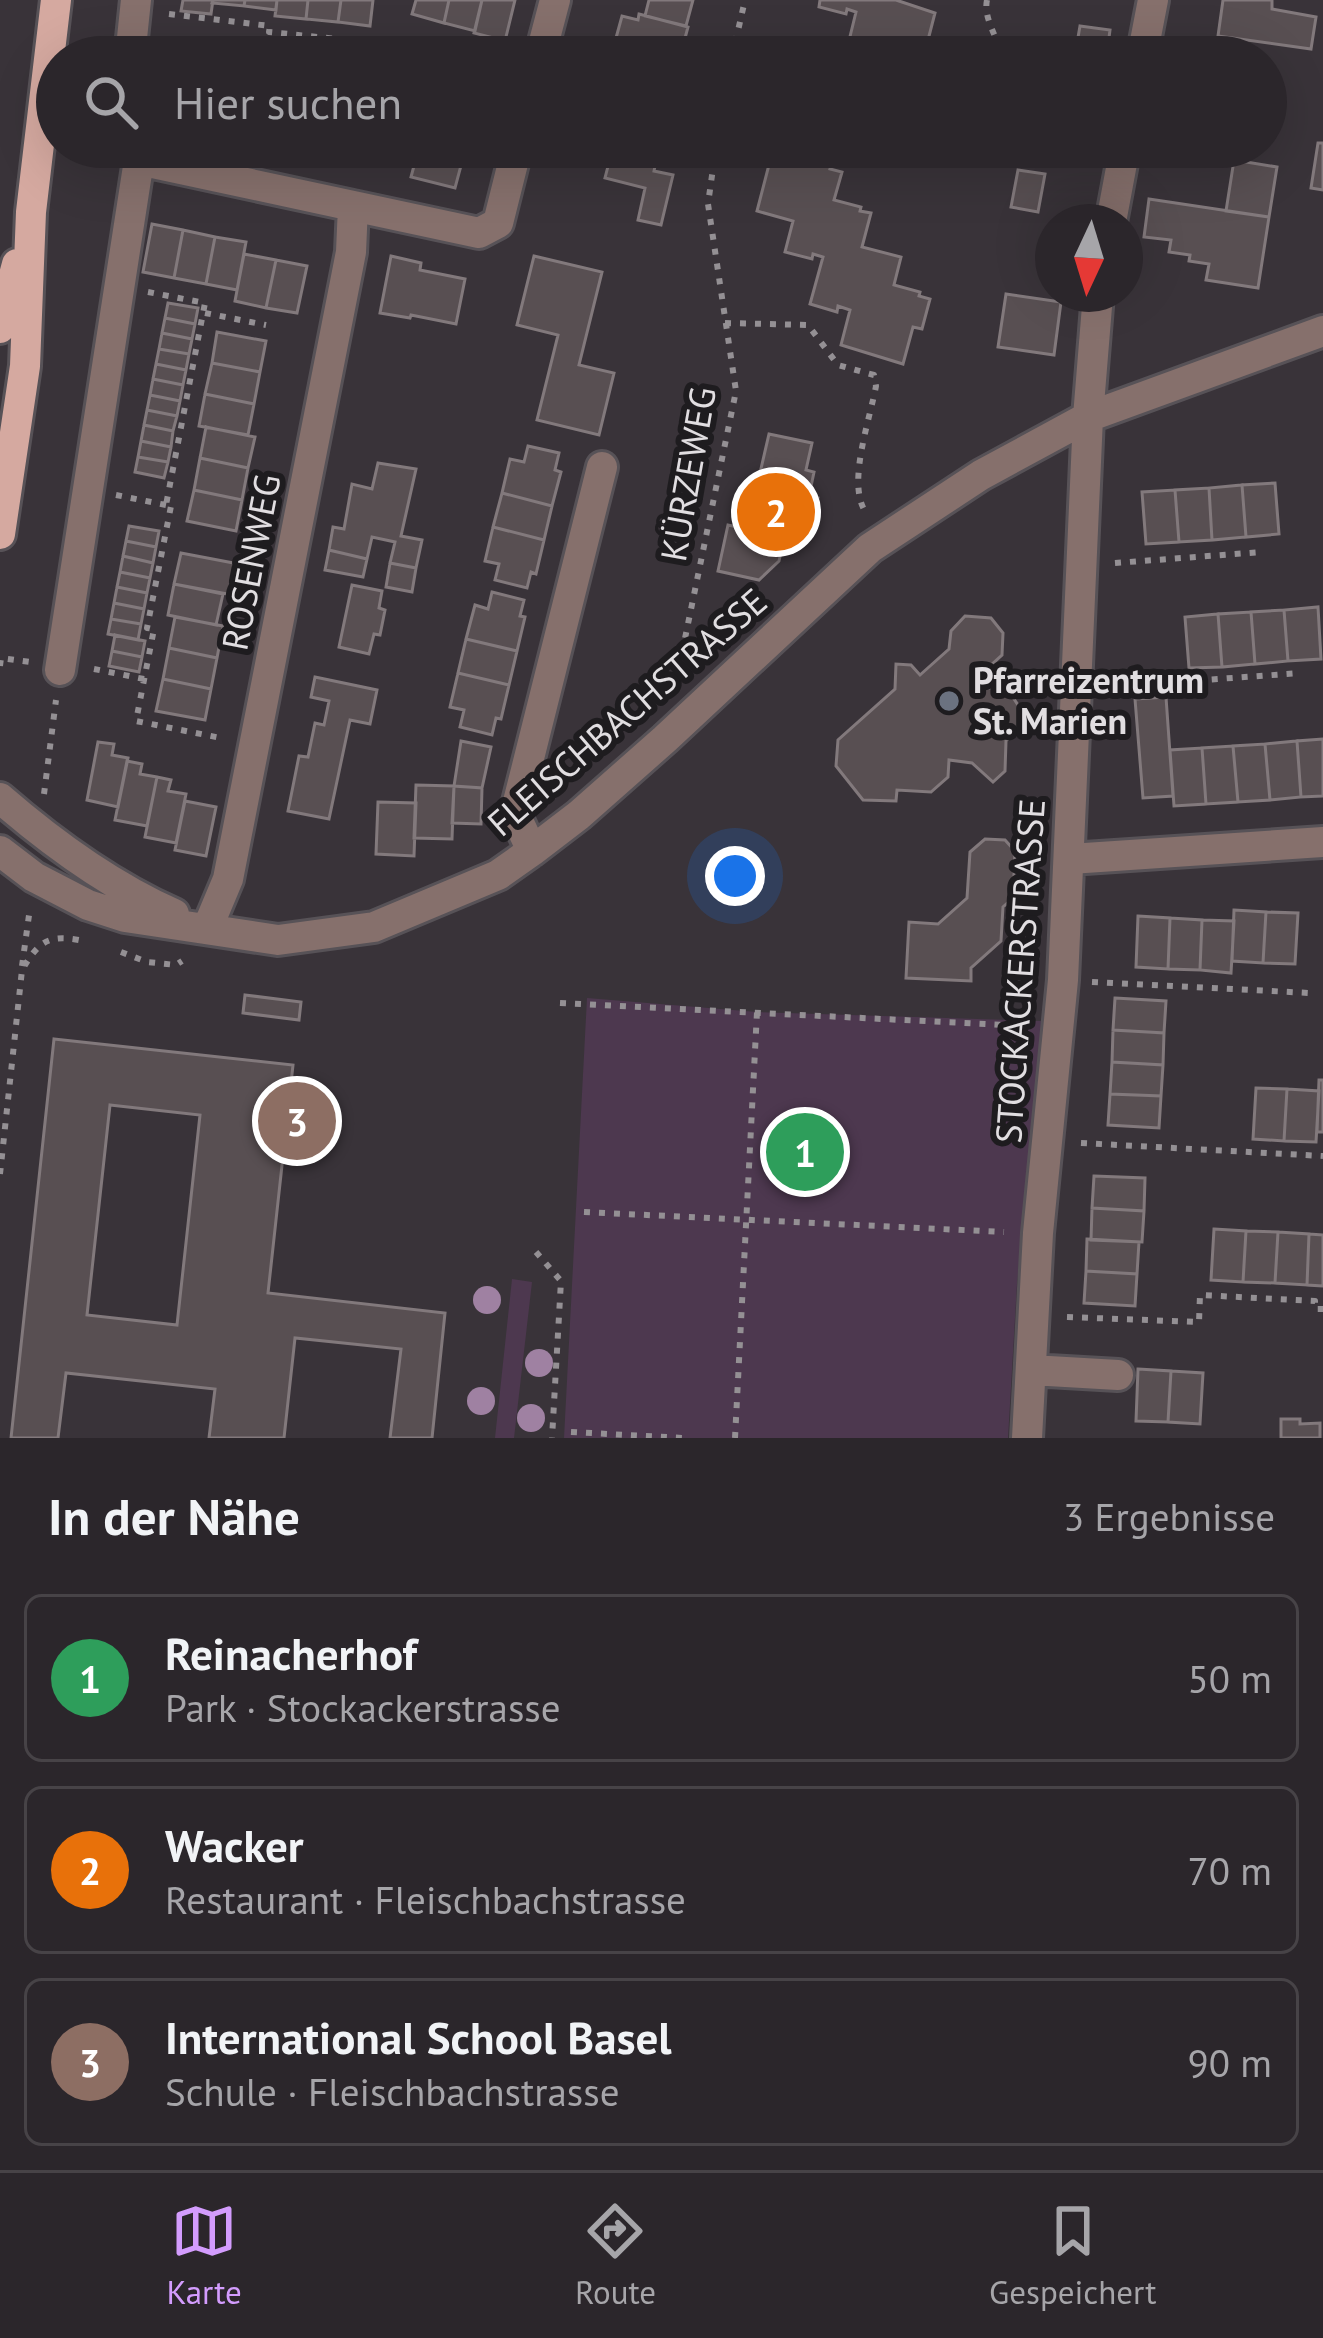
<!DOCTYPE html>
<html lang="de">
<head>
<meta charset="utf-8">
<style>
  :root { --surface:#2b262b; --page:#373237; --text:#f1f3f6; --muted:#a6a5a9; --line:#474347; --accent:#d39cfd }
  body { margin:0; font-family:"PT Sans",sans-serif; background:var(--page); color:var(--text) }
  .compass { position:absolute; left:1035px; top:204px; width:108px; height:108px; border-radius:50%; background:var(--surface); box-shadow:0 12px 48px #0002; rotate:184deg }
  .you { position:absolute; left:735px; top:876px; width:42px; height:42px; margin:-30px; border:9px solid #fff; border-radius:50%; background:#1a73e8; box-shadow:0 0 0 18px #1a73e833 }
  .badge { display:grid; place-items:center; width:78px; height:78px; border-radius:50%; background:var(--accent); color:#fff; font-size:39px; font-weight:700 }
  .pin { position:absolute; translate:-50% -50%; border:6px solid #fff; box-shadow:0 3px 12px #0006 }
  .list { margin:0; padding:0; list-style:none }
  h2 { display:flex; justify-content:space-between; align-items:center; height:156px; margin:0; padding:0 48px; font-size:51px }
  h2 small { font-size:39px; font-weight:400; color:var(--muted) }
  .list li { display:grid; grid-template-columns:78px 1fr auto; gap:36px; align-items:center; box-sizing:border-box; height:168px; margin:0 24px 24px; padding:0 24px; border:3px solid var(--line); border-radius:18px }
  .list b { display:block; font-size:45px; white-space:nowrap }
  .list p { margin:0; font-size:39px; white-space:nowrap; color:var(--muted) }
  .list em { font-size:39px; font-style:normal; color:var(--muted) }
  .icon { flex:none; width:66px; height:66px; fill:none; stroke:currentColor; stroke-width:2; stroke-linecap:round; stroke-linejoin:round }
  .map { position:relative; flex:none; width:1323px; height:1438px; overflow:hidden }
  .search { position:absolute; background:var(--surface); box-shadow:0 12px 48px #0002; left:36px; right:36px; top:36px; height:132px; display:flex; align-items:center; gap:30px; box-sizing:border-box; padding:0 42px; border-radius:66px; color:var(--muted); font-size:45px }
  .sheet { height:732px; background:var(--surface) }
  nav { display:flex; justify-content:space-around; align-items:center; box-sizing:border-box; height:168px; border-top:3px solid var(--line); background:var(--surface); font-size:33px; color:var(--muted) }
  nav a { display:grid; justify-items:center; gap:6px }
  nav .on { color:var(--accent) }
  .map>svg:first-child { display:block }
</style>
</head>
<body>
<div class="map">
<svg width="1323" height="1438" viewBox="0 0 1323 1438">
  <rect width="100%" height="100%" fill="#393339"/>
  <path fill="#4d384f" d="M587,998L757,1012L1042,1021L1017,1284L1008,1438H564Z
    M512,1279L532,1282L514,1438H495Z"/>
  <path fill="#584f52" stroke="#82797c" stroke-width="3" fill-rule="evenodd" d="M183,0H213L211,14L181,11Z
    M213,0H245L244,6L212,3Z
    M245,0H277L276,10L244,6Z
    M277,0H308L306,19L275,16Z
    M308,0H341L338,22L306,19Z
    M341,0H373L370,26L338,22Z
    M416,0H449L444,23L412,14Z
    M449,0H482L475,31L444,23Z
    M482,0H515L505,41L474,33Z
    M649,0H693L686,26L645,16Z
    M820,0H896L935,13L928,40L954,47L953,51L963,54V57H845L856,12L847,9L846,14L819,7Z
    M1223,0H1272V9L1316,17L1311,49L1218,36Z
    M639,14L688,27L680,57L664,53L663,57L641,55L643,49L632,46L633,42L616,38L622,16L638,20Z
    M1080,26L1110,30L1107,53L1076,49Z
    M1318,143H1323V190L1311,188Z
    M419,147H466L455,188L411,177Z
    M613,147H659L654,171L673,175L661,225L638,220L645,188L605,178Z
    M1024,147H1051L1048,163L1021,158Z
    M789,155L831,166L830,169L842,172L834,200L861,207L860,211L871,213L862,247L901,257L894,285L920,292L919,296L930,299L922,329L913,327L903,364L841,345L850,310L838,306L837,312L810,304L823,257L813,254L812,259L785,252L793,221L757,211L771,157L788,162Z
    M1234,160L1277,167L1269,217L1226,211Z
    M1018,170L1045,174L1038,212L1011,207Z
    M1149,199L1269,217L1258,288L1206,280L1209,264L1189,261L1190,255L1169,252L1171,240L1144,237Z
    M152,224L183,230L174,278L143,272Z
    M183,230L215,237L206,284L174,278Z
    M215,237L246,242L237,290L206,284Z
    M244,254L276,260L266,308L235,301Z
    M391,256L421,263L420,270L465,279L456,324L411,315L410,318L380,313Z
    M534,256L602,272L579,365L614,373L599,435L537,420L558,335L517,325Z
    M276,260L307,266L297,313L266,308Z
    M1006,294L1061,302L1054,355L998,347Z
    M168,303L198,308L195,324L165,318Z
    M165,318L195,324L192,339L162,333Z
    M217,332L266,341L260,372L212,363Z
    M162,333L192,339L189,354L159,349Z
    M159,349L189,354L186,370L156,364Z
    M212,363L260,372L254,404L205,394Z
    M156,364L186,370L183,385L153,379Z
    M153,379L183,385L180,401L150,395Z
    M205,394L254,404L248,435L199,426Z
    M150,395L180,401L177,416L147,410Z
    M147,410L177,416L173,431L144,425Z
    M144,425L173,431L171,447L141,441Z
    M206,427L255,437L248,468L200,458Z
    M769,434L812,443L806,470L814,472L809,496L818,498L810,533L790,550L782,548L779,561L759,580L718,571L728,525L747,529Z
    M141,441L171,447L168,462L138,457Z
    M528,446L559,453L555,470L561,472L552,506L502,493L510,459L524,462Z
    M138,457L168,462L164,478L135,472Z
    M200,458L248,468L242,500L194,490Z
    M378,463L416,469L401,536L422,540L416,568L390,563L395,542L372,537L367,559L329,550L333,527L344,529L352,484L372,489Z
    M1275,483L1279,534L1246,537L1242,485Z
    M1242,485L1246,537L1212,540L1209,488Z
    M1209,488L1212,540L1179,542L1175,490Z
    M194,490L242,500L236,531L187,521Z
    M1175,490L1179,542L1146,544L1142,492Z
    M502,493L552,506L544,540L493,527Z
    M129,526L159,531L156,547L126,541Z
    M493,527L544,540L536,574L531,572L527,588L495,580L499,564L485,561Z
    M126,541L156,547L153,563L123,556Z
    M329,550L367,559L363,577L325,570Z
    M181,553L244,565L238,596L174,584Z
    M123,556L153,563L150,578L120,572Z
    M390,563L416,568L412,592L386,587Z
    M120,572L150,578L147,593L117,587Z
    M174,584L223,594L216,625L168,615Z
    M352,585L382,591L379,608L385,610L380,635L374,634L369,654L339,647Z
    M117,587L147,593L144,609L114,603Z
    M492,592L524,600L520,616L525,617L517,651L466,639L475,605L488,609Z
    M114,603L144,609L141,624L111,619Z
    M1318,607L1321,659L1288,661L1284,610Z
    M1284,610L1288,661L1255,664L1251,612Z
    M1251,612L1255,664L1222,667L1218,614Z
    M1218,614L1222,667L1189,668L1185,617Z
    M965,616L991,618L1003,633L1002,655L989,667V688L1008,690L1022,711L1021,727L1006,741L1005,771L993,782L972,763L949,760L948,777L931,792L897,790L896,801L863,800L836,766L838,740L895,689L896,664L911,665L920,675L949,649L951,631Z
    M175,617L223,626L217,658L169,648Z
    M111,619L141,624L138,640L108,634Z
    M115,635L145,641L142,657L112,651Z
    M466,639L517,651L509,685L458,673Z
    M169,648L217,658L211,689L163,679Z
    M112,651L142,657L139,672L109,666Z
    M458,673L509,685L501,719L496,718L492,735L460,727L464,710L450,707Z
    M315,677L377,690L370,724L350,720L329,819L288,811L299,756L308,757L315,723L324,725L329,701L311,697Z
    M163,679L211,689L205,720L156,711Z
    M1166,697L1173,796L1143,798L1135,699Z
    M1323,739V796L1301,797L1297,741Z
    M461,741L491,747L482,788L454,786Z
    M1297,741L1301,797L1270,800L1265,744Z
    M98,742L114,744L112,755L128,758L118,807L87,800Z
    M1265,744L1270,800L1238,802L1233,746Z
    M1233,746L1238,802L1206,804L1202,748Z
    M1202,748L1206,804L1174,806L1170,750Z
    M127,761L142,764L140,774L157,777L147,826L115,820Z
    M157,777L171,780L168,791L186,794L176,843L145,837Z
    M416,785L454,786L452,839L414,838Z
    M454,786L482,788L481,824L452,823Z
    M185,801L216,807L206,856L175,850Z
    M378,802L416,803L414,856L376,854Z
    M985,839L1005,840L1015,851L1013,898L1003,907L1001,941L971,968V981L906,978L909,922L938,924L967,898L970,852Z
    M1234,910L1266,912L1263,963L1232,961Z
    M1266,912L1298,913L1295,964L1263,963Z
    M1138,916L1170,918L1168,969L1136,967Z
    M1170,918L1202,920L1200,970L1168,969Z
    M1202,920L1234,921L1231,973L1200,970Z
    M245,995L301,1002L299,1020L243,1013Z
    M1115,998L1166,1001L1164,1033L1113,1030Z
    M1113,1030L1164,1033L1163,1065L1112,1062Z
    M54,1039L293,1065L268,1293L445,1313L432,1438H390L401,1349L295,1338L284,1438H209L215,1389L66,1373L58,1438H11ZM110,1105L200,1115L177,1325L87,1315Z
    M1112,1062L1163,1065L1161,1096L1110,1094Z
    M1319,1080H1323V1132H1317Z
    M1256,1088L1287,1089L1284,1141L1253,1139Z
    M1287,1089L1319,1091L1316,1142L1284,1141Z
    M1110,1094L1161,1096L1159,1128L1108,1125Z
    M1094,1176L1145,1178L1144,1211L1092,1208Z
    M1092,1208L1144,1211L1142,1242L1091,1240Z
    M1214,1229L1246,1231L1243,1282L1211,1280Z
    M1246,1231L1278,1232L1275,1283L1243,1282Z
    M1278,1232L1309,1234L1307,1285L1275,1283Z
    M1309,1234L1323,1235V1286L1307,1285Z
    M1087,1239L1139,1242L1137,1274L1086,1271Z
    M1086,1271L1137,1274L1135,1306L1084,1303Z
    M1138,1369L1171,1371L1168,1422L1136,1421Z
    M1171,1371L1203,1373L1200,1424L1168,1422Z
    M1281,1419H1300V1424L1320,1423V1438H1281Z"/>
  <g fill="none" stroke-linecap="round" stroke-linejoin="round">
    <g stroke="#575257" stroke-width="36">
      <path id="minor" d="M130,57L136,0
        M540,57L555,0
        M1142,57L1153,0
        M131,147L139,160L353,206L351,252L228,879L207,929
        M353,206L479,233L498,223L517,147
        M1111,222L1125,147
        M60,670L139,160
        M0,798C53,844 109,885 174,914
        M0,851L34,877L88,905L125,917L278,940L374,927L498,875L532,851L579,815L665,739L870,548L981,475L1088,417L1323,331
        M532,851L515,814L602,467
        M1070,859L1323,842
        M1031,1370L1118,1375
        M1027,1438L1038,1233L1063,980L1088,417L1098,294"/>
    </g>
    <g stroke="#575257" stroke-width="36">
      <path id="major" d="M0,328L17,264
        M0,534L25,366L31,212L56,0"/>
    </g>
    <path stroke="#949094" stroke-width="6" stroke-dasharray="6 9" stroke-linecap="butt" d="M987,0C983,19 998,37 1002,57
      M169,14L270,26L269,32L367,42
      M732,57L745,0
      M148,292L205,303L166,505L171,506L147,628L154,629L136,721L221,738
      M205,313L266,325
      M725,323L808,325L838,365L874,375L876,386C870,419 847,483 865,511
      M116,495L166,505
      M1115,563L1262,552
      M0,666L1,658L30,662
      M94,669L144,679
      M676,682L736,391L708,204L716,147
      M1107,687L1301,673
      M44,794L56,700
      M121,952L147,962L176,965L182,961
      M22,966L30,908
      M1092,982L1310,993
      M560,1003L1024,1026
      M1081,1143L1323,1156
      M0,1174L22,970C38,943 47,934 79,940
      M584,1212L1004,1232
      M536,1252L561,1281L552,1438
      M1067,1317L1199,1322L1200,1295L1315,1301V1309H1323
      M571,1432L684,1438
      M735,1438L757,1012"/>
    <use href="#minor" stroke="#86706c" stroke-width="30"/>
    <use href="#major" stroke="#d5a9a0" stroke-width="30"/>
  </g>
  <g fill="#9f81a2">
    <circle cx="487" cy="1300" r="14"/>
    <circle cx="539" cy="1363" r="14"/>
    <circle cx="481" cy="1401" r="14"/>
    <circle cx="531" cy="1418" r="14"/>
  </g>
  <circle fill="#6b7280" stroke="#1e1c1f" stroke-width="4.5" cx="949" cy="701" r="12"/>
  <g text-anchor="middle" stroke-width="12" stroke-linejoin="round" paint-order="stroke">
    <g font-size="36" fill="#e1dee1" stroke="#1e1c1f">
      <text transform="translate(688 474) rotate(-80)" y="13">KÜRZEWEG</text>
      <text transform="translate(251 562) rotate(-79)" y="13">ROSENWEG</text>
      <text transform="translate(627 712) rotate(-41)" y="13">FLEISCHBACHSTRASSE</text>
      <text transform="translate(1020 971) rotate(-86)" y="13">STOCKACKERSTRASSE</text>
    </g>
    <g font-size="36" font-weight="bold" fill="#e1dee1" stroke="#1e1c1f" text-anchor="start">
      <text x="973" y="693">Pfarreizentrum<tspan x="973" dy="41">St. Marien</tspan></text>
    </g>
  </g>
</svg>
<svg class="compass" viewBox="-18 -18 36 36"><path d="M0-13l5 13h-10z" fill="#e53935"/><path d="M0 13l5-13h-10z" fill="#a6a5a9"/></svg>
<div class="you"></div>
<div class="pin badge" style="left:805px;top:1152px;background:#2e9e5b">1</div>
<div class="pin badge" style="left:776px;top:512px;background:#e8710a">2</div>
<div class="pin badge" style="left:297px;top:1121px;background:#8d6e63">3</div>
<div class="search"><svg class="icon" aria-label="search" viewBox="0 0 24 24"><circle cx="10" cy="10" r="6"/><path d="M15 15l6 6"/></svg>Hier suchen</div>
</div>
<section class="sheet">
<h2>In der Nähe<small>3 Ergebnisse</small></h2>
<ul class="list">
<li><span class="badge" style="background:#2e9e5b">1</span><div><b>Reinacherhof</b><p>Park · Stockackerstrasse</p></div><em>50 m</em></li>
<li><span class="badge" style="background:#e8710a">2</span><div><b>Wacker</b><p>Restaurant · Fleischbachstrasse</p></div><em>70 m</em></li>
<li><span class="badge" style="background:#8d6e63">3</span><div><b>International School Basel</b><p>Schule · Fleischbachstrasse</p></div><em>90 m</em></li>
</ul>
</section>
<nav>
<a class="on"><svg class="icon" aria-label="map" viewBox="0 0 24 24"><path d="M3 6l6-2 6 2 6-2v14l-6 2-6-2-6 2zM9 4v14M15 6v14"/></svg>Karte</a>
<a><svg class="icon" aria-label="directions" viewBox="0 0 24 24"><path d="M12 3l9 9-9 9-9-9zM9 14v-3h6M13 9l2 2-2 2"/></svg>Route</a>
<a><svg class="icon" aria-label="saved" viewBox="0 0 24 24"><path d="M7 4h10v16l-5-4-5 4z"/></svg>Gespeichert</a>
</nav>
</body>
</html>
